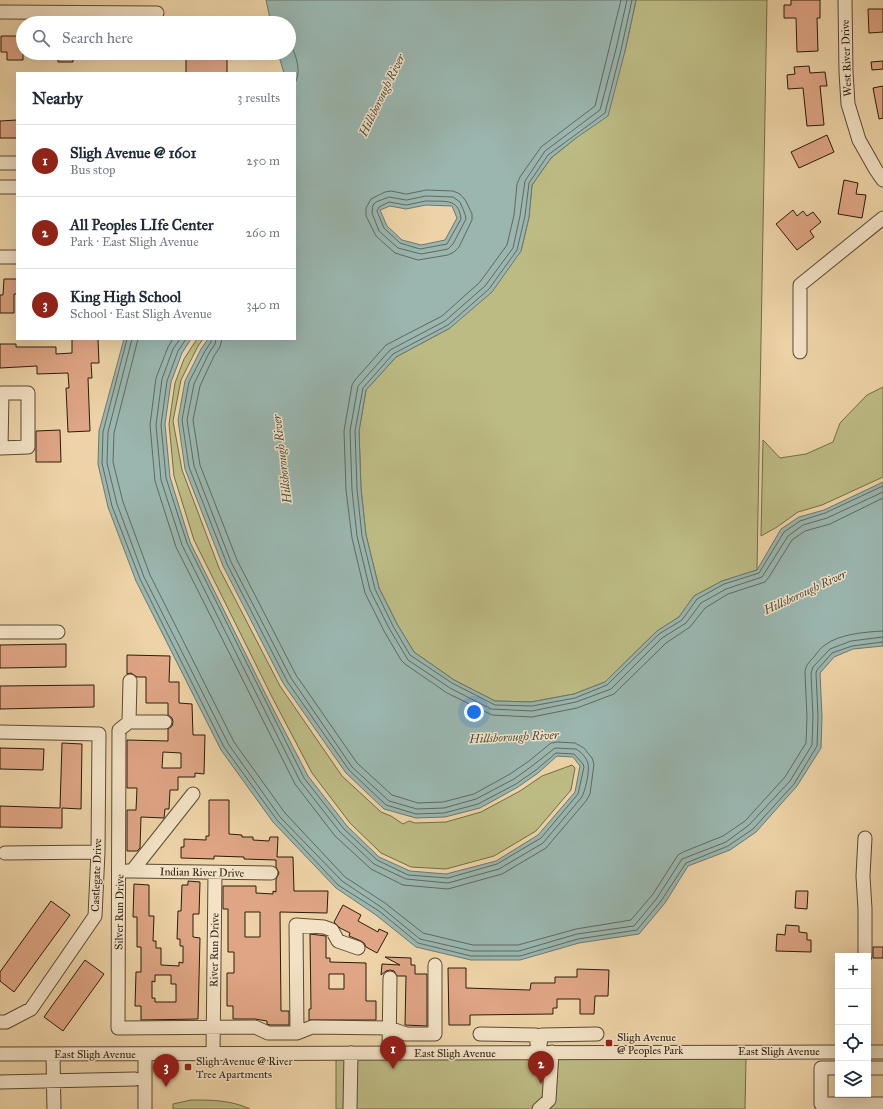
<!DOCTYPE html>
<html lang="en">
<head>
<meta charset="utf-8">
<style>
  :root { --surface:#fff; --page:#f2f2f3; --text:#1f2937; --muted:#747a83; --line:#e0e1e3; --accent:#8f2418 }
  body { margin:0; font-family:"IM FELL Great Primer",serif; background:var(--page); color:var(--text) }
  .controls { position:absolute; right:12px; bottom:12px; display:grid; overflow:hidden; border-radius:0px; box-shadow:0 4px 16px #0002 }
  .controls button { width:36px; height:36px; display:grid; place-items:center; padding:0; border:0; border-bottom:1px solid var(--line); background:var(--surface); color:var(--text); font:20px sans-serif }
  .you { position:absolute; left:474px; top:712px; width:14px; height:14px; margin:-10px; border:3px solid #fff; border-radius:50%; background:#1a73e8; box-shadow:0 0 0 6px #1a73e833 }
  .badge { display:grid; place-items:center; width:26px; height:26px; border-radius:50%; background:var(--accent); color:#fff; font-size:13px; font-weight:700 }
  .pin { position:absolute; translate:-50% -33px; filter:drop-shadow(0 1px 2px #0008) }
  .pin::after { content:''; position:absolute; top:21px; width:14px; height:12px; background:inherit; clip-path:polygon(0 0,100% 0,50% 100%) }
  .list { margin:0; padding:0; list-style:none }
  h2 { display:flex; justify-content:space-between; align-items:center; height:52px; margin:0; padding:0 16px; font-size:17px }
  h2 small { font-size:13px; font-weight:400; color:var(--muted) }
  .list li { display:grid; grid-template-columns:26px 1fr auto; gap:12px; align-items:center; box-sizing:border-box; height:72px; padding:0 16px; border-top:1px solid var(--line) }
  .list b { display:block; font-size:15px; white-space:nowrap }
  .list p { margin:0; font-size:13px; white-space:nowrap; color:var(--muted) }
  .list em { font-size:13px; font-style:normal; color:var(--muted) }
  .icon { flex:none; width:22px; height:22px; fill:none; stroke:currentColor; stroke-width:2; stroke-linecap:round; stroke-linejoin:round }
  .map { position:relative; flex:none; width:883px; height:1109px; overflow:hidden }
  .search { position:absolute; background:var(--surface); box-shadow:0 4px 16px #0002; left:16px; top:16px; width:280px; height:44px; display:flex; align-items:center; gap:10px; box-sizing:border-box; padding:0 14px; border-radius:22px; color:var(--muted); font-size:15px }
  .panel { position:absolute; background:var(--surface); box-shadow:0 4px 16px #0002; left:16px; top:72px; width:280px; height:268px; border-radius:0px }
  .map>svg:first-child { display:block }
</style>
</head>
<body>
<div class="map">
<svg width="883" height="1109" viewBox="0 0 883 1109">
  <rect width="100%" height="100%" fill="#edd3a7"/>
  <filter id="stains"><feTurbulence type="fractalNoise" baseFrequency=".005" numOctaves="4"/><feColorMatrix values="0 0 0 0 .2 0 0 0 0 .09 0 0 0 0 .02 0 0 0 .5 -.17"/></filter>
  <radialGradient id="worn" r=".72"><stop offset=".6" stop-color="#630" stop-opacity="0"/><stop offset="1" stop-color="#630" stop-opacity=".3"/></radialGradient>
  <path fill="#bdbb84" stroke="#726c48" d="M636,0H767L757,570L722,581L694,596L679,617L657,631L605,682L574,694L531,702L495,701L454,680L414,652L397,624L379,588L366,535L361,489L359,431L366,390L396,357L450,328L521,251L529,217L532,185L551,158L576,138L625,51Z
    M197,339H203L198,346L181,380L173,421L182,470L219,568L280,686L342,776L381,812L391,816L403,824L409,821L415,823L446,822L481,812L520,791L542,776L572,765L575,768L571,790L536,831L494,856L446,869L411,867L381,853L350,823L312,773L272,697L194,540L174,476L169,424L175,383L184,359Z
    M883,387V477L822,505L798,512L777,527L761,536L763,440L780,458L806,454L833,442L840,423L867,395Z
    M336,1057L746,1059L745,1109H336Z
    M191,1100C211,1100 231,1100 250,1109H173V1104Z"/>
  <path fill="#9ab6af" stroke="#6c786e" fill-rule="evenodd" d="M266,0H636L625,51L608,116L576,138L551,158L532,185L529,217L521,251L492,292L450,328L396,357L366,390L359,431L361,489L366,535L379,588L397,624L414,652L454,680L495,701L531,702L574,694L605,682L657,631L679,617L694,596L722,581L757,570L781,529L799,517L824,510L883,482V646L853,649L834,657L820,673L822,717L821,748L797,786L756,832L730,850L688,866L665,903L639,934L579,943L520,960H471L416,947L376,915L336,888L273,822L221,750L136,581L108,507L98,464L99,431L124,339H191L182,353L171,382L165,424L170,477L190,542L268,699L308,776L347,826L379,857L410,871L446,874L496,861L538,835L575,792L580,766L573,757L557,756L538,773L518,787L480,808L445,817L416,818L384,809L346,773L283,683L223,566L185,469L178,420L185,381L201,349L208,339H295V73H284L278,53H289V23H271ZM426,205L452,206L457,218L445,240L421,245L402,240L387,226L380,210L390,206L406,209Z"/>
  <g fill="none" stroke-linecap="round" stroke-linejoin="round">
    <path stroke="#61695e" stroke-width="1" d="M621,0L595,106L541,147L520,177L517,184L514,215L507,245L480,282L442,316L386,345L355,380L352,385L344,431L346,490L352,538L365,593L384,631L401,660L405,664L447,693L492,715L532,717L577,708L614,694L666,643L690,627L705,608L728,594L765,582L769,577L792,540L805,531L830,524L883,498
      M627,0L616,49L600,110L545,151L525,181L520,216L513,248L485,286L445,321L390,350L358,386L350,431L352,490L357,536L370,590L389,628L408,660L450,688L491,709L532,711L576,702L611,689L662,638L686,623L701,603L726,589L762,577L788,536L803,525L827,518L883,492
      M632,0L621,50L605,113L548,155L529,183L525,216L517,250L489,289L448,325L393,354L363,388L355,431L357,489L362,536L375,589L393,626L410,655L452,683L495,705L532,706L575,698L607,685L659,634L682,620L697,599L724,584L759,573L784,532L800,521L825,513L883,486
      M289,43C296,52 302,73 295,83
      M427,190L453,191L460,194L466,201L472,214V220L459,247L454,252L448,255L418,260L395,253L376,236L366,216V208L371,199L385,192L391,191L406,194Z
      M426,196L453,197L460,202L465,214L466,219L453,244L448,249L421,254L398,248L379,231L372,213L373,205L376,202L389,197L406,200Z
      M426,201C443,202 459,197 461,219L447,244L420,249L400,243L384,228L377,211L379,207L389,202L406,205Z
      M127,339L103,432L102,463L112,506L140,579L224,747L277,820L338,885L379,911L418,943L471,956H520L578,939L637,930L661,901L686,863L728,846L753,829L794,784L817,746L818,717L816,673L817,670L832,653L852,646L883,642
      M132,339L108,432L107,463L117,504L144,577L229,745L280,817L342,881L381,907L420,939L472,951H519L577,934L634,926L657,898L682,859L726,842L749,825L790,781L812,745L813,717L811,673L813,667L830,649L851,641L883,637
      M138,339L114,433L113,462L123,502L150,575L234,742L285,813L345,877L385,903L423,933L473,945H518L576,929L631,920L653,894L678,855L683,852L723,836L745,821L785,777L806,743L807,717L805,673C805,666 809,662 814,657C817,653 820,648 825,645C839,634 865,632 883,631
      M173,339L168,347L156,378L150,425L155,481L176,547L295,784L335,836L371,869L403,885L448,889L502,874L546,848L586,801L590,794L594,764L592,758L584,748L575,743L557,742L551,743L529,761L510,774L474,794L443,802L418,803L392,795L357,763L296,675L237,560L200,465L193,420L200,386L214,356L220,347L222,339
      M180,339L173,349L162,379L156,425L161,480L182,545L300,781L340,832L374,864L406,879L448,883L499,869L543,843L581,798C585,793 590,770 588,764C587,758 581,752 576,749L555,748L532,766L514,779L476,799L444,808L417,809L389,801L352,767L291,678L231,562L194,466L187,420L194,384L209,353L215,344L216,339
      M186,339L178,351L167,381L161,425L166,478L187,543L304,778L344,829L377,860L408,875L448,878L497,864L541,838L578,794L584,767L583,764L574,754L556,753L536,770L516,784L478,804L444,813L416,814L386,805L349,770L287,681L227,564L189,467L182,420L189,382L205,351L211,342V339"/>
  </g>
  <path fill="#dfa585" stroke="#281c0d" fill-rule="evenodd" d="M791,0H820V18H817L818,51L797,52L796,18H784V5H791Z
    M868,9H883V32L869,33Z
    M1,36H23V60H7V52H1Z
    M58,53H73V62H58Z
    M186,53H227V73H186Z
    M883,61V69L872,70L871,62Z
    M809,66L810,73L825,72L827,86H820L824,125L807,126L803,88L788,89L787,75L795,74L794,67Z
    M883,86V118L879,119L873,88Z
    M17,120V138H0V121Z
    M827,135L834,152L799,168L791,152Z
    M844,180L858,183L856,194L866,195L862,218L838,214Z
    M793,210L797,216L803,211L807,216L813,212L821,222L810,231L814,237L797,250L776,224Z
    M4,279H17V294H14V313H0V295H3Z
    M72,339H98L99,363H91L92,378H88L90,431L68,432L66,388H69L68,373L37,374V366L0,368V344H16V347H56V354L72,353Z
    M60,430L61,462H36V431Z
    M66,644V667L0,668V645Z
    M127,655L170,656L169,682H179V703L192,704L193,735H205L204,774L195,773V777H178V790H170L169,809H165L164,818L141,817L140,848L137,851H127V810H136L137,788H127V740L168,741V729L172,726L173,722L172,718L168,715V703H146V677H137L131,673L127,674ZM163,752L181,753V768H162Z
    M94,685V707L0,709V686Z
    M62,743L82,744L81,809L62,808V828L0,827V806L60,808Z
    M0,748L44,749L43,770L0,769Z
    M209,800H229V834L242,835V837H253V840L269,841L270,837H278L277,857H293L294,891H328L327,913L280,912L281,1011H289V1025H270L267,1024V1021L255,1019H233V1006H227V973H234V952H228V909H223V886H256V893L273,894V891L276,892V879L279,873L276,867V860L244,859V857L214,856V859L181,858V847H184V839L206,840V836H209ZM245,912H260V937H245Z
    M188,881L200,882L199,914H193V937L200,938L198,1019L141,1020V1006H135L136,972H141V947H137V917H133L134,884L149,885V916H154L153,941H156V948H161V965L179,966V962L183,963V946H180V939H177L178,911H181L182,885H188ZM155,975H171V984H176V1002H155V998H152V981L155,982Z
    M796,891H808L807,909L795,908Z
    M51,901L70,915L14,992L0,981V972Z
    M343,905L361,915L358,921L378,932L379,929L388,933L377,953L366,947L364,943L361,941L349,936L350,933L340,928L334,922Z
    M786,925L799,926V932L807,933V940H811V952L776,951L777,934L785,935Z
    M310,934L326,936V958H330V962L366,963V1001H376V1020H309V1009H311ZM329,974H344V989H329Z
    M873,947H883V958H873Z
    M385,957L411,958V965H415V974H427V1026L405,1025L406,976H397L394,971L390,970L386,971L381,975L382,964L400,965Z
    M85,960L104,974L63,1031L44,1017Z
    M448,968H466V988L530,990L531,983H555V977H577V969L609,970L608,996H595L594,1014H580V999H557V1008H553V1014L470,1015V1025H449Z"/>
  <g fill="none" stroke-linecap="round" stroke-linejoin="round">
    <g stroke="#594a34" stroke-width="15">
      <path id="minor" d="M845,0L846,72L848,104L859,140L876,170L883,180
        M0,12L157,13
        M0,163H17
        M0,187H17
        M0,257H17
        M800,352V285L883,218
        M0,448H1L28,447V393H2L1,448
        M0,632H58
        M130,681L129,722L119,730L118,1028L255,1027L268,1033H297L312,1027L389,1028L406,1034H435V965
        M129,722H165
        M0,732L99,734L98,852L95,916L31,1009L6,1022H0
        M865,838L863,876L865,909V956
        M5,853L98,852
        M127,871H132L193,794
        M132,871L271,873
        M297,1033L296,925L324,927L332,930L338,941L358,948
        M480,1034L536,1035L538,1052
        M539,1049L542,1035L597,1034
        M868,1052H883
        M213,1053L215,873
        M389,1053L390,978
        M0,1054L838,1052
        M53,1054L54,1109
        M838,1068H821V1104H883
        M868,1068H883
        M0,1082L135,1079
        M145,1109V1054
        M350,1109L351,1053
        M539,1109L549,1100L552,1052"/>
    </g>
    <use href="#minor" stroke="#f3e2c6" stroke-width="13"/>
  </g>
  <g fill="#8f2418" stroke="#f3e2c6" stroke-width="1.5">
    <rect x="605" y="1039" width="8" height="8" rx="2"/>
    <rect x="184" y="1063" width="8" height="8" rx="2"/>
  </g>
  <g text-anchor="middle" stroke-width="3" stroke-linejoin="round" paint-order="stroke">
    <g font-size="11" fill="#281c0d" stroke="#f3e2c6">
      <text transform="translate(846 58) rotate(-92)" y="4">West River Drive</text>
      <text transform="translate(202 872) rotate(1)" y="4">Indian River Drive</text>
      <text transform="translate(96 875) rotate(-88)" y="4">Castlegate Drive</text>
      <text transform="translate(119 912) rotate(-89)" y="4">Silver Run Drive</text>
      <text transform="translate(214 950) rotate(-89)" y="4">River Run Drive</text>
      <text x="779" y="1055">East Sligh Avenue</text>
      <text x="455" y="1057">East Sligh Avenue</text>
      <text x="95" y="1058">East Sligh Avenue</text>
    </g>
    <g font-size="11" fill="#281c0d" stroke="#f3e2c6" text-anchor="start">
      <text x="617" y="1041">Sligh Avenue<tspan x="617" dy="13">@ Peoples Park</tspan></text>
      <text x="196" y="1065">Sligh Avenue @ River<tspan x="196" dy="13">Tree Apartments</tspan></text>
    </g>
    <g font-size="12" font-style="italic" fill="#4a4a3e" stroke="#f3e2c6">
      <text transform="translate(382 95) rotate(-64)" y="4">Hillsborough River</text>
      <text transform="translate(282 459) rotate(-97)" y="4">Hillsborough River</text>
      <text transform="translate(805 592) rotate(-25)" y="4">Hillsborough River</text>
      <text transform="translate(514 737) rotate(-3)" y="4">Hillsborough River</text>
    </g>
  </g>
  <rect width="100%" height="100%" filter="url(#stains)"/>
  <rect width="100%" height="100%" fill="url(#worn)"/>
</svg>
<div class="controls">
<button>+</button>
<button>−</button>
<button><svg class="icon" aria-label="locate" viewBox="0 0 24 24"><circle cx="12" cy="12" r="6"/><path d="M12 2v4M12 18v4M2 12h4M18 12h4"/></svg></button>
<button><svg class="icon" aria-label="layers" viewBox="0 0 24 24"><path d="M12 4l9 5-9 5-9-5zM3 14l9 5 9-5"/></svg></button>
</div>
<div class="you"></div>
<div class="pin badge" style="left:393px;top:1069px">1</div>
<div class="pin badge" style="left:541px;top:1084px">2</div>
<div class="pin badge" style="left:166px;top:1087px">3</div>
<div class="search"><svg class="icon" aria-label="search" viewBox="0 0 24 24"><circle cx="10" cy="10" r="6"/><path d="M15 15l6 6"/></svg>Search here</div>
<section class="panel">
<h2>Nearby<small>3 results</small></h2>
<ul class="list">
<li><span class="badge">1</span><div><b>Sligh Avenue @ 1601</b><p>Bus stop</p></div><em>250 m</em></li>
<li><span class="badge">2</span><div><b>All Peoples LIfe Center</b><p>Park · East Sligh Avenue</p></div><em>260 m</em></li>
<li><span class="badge">3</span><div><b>King High School</b><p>School · East Sligh Avenue</p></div><em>340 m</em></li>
</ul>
</section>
</div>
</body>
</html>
